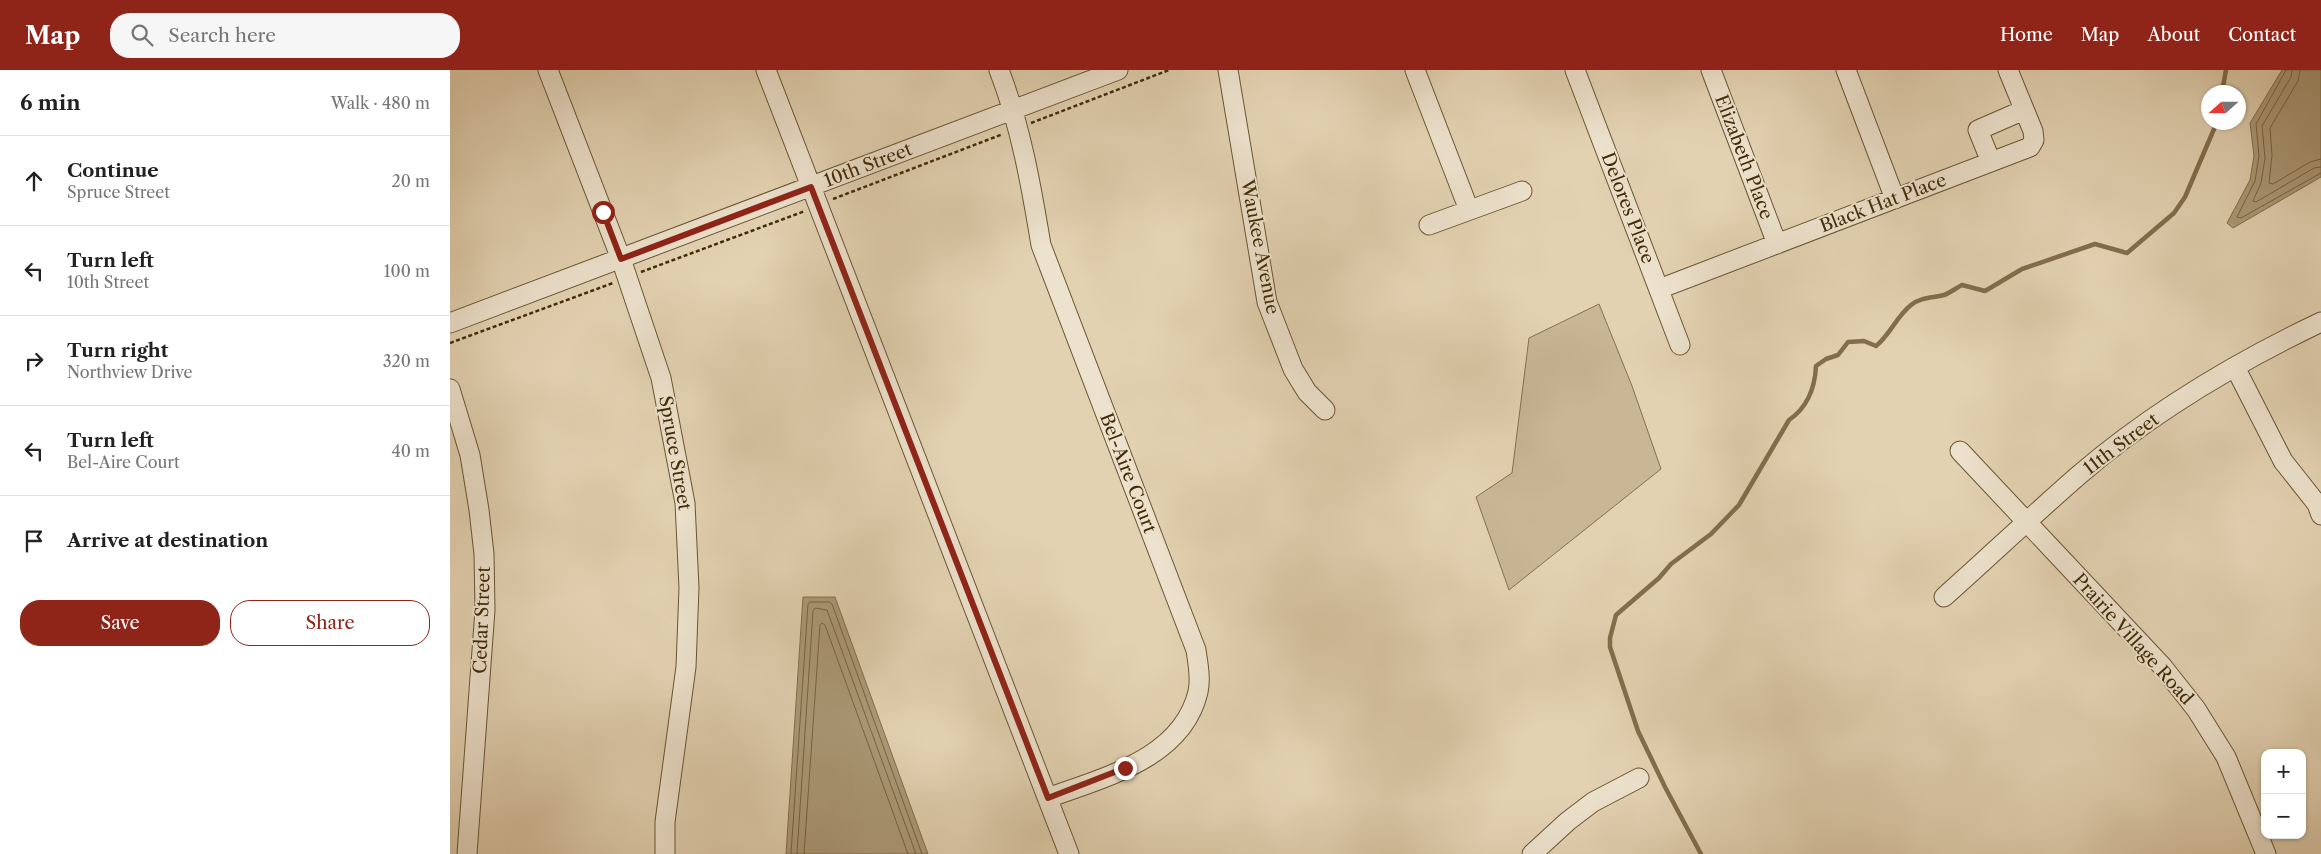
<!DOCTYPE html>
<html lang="en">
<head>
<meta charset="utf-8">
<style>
  :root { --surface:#fff; --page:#f6f6f6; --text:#222; --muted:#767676; --line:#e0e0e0; --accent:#8f2418 }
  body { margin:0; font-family:"Libre Caslon Text",serif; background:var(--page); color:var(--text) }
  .controls { position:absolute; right:15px; bottom:15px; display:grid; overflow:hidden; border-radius:10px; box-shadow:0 1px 4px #0004 }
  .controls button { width:45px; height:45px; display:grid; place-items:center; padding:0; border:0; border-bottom:1px solid var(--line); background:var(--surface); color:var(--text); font:25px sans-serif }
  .compass { position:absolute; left:1751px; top:15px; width:45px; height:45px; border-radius:50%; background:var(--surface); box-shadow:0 1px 4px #0004; rotate:249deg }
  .stop { position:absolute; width:15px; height:15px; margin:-11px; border:4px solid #8f2418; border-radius:50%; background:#fff }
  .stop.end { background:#8f2418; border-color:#fff; box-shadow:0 1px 5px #0008 }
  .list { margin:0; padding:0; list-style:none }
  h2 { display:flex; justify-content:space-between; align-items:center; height:65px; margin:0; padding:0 20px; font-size:21px }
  h2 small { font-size:16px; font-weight:400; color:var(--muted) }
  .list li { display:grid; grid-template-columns:32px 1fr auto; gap:15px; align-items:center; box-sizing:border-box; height:90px; padding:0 20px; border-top:1px solid var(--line) }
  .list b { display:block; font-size:19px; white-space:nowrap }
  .list p { margin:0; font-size:16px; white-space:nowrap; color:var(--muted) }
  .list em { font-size:16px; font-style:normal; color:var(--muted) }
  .actions { display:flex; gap:10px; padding:15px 20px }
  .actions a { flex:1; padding:11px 0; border:1px solid var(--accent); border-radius:20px; text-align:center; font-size:18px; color:var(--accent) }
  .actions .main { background:var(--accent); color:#fff }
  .icon { flex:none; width:28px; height:28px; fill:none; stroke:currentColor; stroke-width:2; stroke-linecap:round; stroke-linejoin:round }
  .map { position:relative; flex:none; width:1871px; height:784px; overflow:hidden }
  header { display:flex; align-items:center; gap:30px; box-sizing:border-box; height:70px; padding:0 25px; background:var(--accent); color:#fff }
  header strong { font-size:24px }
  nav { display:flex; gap:28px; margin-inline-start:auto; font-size:18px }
  .search { width:350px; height:45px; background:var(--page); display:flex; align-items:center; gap:12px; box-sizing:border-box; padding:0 18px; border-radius:20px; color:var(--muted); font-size:19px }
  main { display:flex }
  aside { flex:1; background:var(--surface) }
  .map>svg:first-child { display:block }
</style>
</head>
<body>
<header>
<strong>Map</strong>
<div class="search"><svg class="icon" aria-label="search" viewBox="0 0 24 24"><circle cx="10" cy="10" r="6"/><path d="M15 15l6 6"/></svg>Search here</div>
<nav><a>Home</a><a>Map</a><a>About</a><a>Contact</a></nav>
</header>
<main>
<aside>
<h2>6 min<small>Walk · 480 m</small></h2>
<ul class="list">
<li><svg class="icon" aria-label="ahead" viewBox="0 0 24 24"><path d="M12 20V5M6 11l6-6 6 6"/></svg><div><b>Continue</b><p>Spruce Street</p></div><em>20 m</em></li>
<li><svg class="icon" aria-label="left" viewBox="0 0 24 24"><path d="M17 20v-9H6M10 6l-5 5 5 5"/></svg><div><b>Turn left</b><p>10th Street</p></div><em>100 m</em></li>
<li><svg class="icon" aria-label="right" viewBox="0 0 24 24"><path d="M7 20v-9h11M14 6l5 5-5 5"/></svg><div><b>Turn right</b><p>Northview Drive</p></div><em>320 m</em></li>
<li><svg class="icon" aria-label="left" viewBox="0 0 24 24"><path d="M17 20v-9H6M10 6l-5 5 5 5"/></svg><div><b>Turn left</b><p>Bel-Aire Court</p></div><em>40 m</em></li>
<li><svg class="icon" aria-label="arrive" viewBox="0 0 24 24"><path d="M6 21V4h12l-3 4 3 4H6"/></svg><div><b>Arrive at destination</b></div></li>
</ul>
<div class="actions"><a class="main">Save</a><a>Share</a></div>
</aside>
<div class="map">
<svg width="1871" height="784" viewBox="0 0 1871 784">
  <rect width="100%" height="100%" fill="#e3d2b2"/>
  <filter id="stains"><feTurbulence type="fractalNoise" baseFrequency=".004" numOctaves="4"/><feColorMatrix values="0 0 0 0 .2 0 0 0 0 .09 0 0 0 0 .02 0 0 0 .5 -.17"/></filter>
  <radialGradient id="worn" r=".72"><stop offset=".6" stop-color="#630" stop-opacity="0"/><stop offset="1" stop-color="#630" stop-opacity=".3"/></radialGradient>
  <path fill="#c8b695" stroke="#85714e" d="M1149,234L1182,316L1211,399L1059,520L1026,427L1062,403L1079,268Z"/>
  <path fill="#ac9a78" stroke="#826e4b" d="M1832,0H1871V107L1783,158L1777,153L1800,110L1804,86L1800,53Z
    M353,527H385L478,784H336Z"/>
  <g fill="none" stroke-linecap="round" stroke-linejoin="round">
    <path stroke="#776340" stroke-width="1" d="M1836,0L1806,54L1809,86L1805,111L1787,147L1791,148L1871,103
      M1842,0L1841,7L1812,56L1815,88L1811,113L1803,131L1806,132L1864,98L1871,97
      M1850,0L1848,11L1820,58L1822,85L1819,113L1823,114L1860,92L1871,89
      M341,784L358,534L360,532H379L382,534L472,784
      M347,784L363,541L365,538L377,540L466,784
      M354,784L370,555L372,553L375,555L458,784"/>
    <path stroke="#826e4b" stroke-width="4.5" d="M1772,22L1776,0
      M1251,784L1215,717L1188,661L1160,577V568L1166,545L1209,508L1221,494L1261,464L1289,435L1339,350C1358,337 1365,317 1366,296L1376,289L1388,285L1398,272L1414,271L1426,276C1440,265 1446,247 1461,235C1471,227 1483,228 1494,225C1500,223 1506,218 1512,215L1535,221L1572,199L1645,174L1677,183L1724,143L1735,127L1767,52"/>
    <g stroke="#6a5632" stroke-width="21">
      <path id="minor" d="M98,0L171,189L211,308L235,433L239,518L236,597L215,752V784
        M316,0L619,784
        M549,0C571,57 581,115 591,175L746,580C748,594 751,608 748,622C732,689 654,707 598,728
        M778,0L817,232L843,299L857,322L875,340
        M965,0L1019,140
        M1125,0L1230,275
        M1261,0L1327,174
        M1396,0L1445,129
        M1541,92L1528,60L1574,40
        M979,155L1072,121
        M1209,219L1580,77L1584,70L1583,61L1558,0
        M0,253L668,0
        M1785,297L1833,391L1867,434L1871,445
        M0,319L20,385L29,440L34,484L35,540L17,784
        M1510,381L1712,596L1746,639L1776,687L1816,784
        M1494,527C1539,487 1583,445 1629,405C1701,343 1785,293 1871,252
        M1082,784L1118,751L1143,732L1189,708"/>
    </g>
    <path stroke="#422c08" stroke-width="2.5" stroke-dasharray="4 2.5" stroke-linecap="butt" d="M581,53L719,0
      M383,129L553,64
      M191,202L355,141
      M0,273L163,213"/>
    <use href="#minor" stroke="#ede2cd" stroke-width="19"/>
  </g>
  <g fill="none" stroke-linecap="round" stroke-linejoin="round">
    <path stroke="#8f2418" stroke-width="6" d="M153,142L171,189L361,117L598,728L675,698"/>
  </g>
  <g text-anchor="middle" stroke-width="4" stroke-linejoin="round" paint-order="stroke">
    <g font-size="18" fill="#422c08" stroke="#ede2cd">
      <text transform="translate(1294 87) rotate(69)" y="6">Elizabeth Place</text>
      <text transform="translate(418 95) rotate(-21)" y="6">10th Street</text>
      <text transform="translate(1433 133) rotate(-21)" y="6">Black Hat Place</text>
      <text transform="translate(1178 138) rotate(69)" y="6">Delores Place</text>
      <text transform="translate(810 177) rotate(79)" y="6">Waukee Avenue</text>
      <text transform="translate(1671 374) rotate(-37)" y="6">11th Street</text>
      <text transform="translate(225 383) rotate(80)" y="6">Spruce Street</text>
      <text transform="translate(678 403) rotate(69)" y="6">Bel-Aire Court</text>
      <text transform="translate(32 550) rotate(-88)" y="6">Cedar Street</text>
      <text transform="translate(1683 569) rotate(48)" y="6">Prairie Village Road</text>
    </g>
  </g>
  <rect width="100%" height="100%" filter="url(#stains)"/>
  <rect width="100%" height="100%" fill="url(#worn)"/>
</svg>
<div class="controls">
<button>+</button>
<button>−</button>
</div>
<svg class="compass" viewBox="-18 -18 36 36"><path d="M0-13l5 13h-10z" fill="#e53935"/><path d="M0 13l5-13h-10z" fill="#767676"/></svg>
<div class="stop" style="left:153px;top:142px"></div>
<div class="stop end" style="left:675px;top:698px"></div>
</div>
</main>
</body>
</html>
